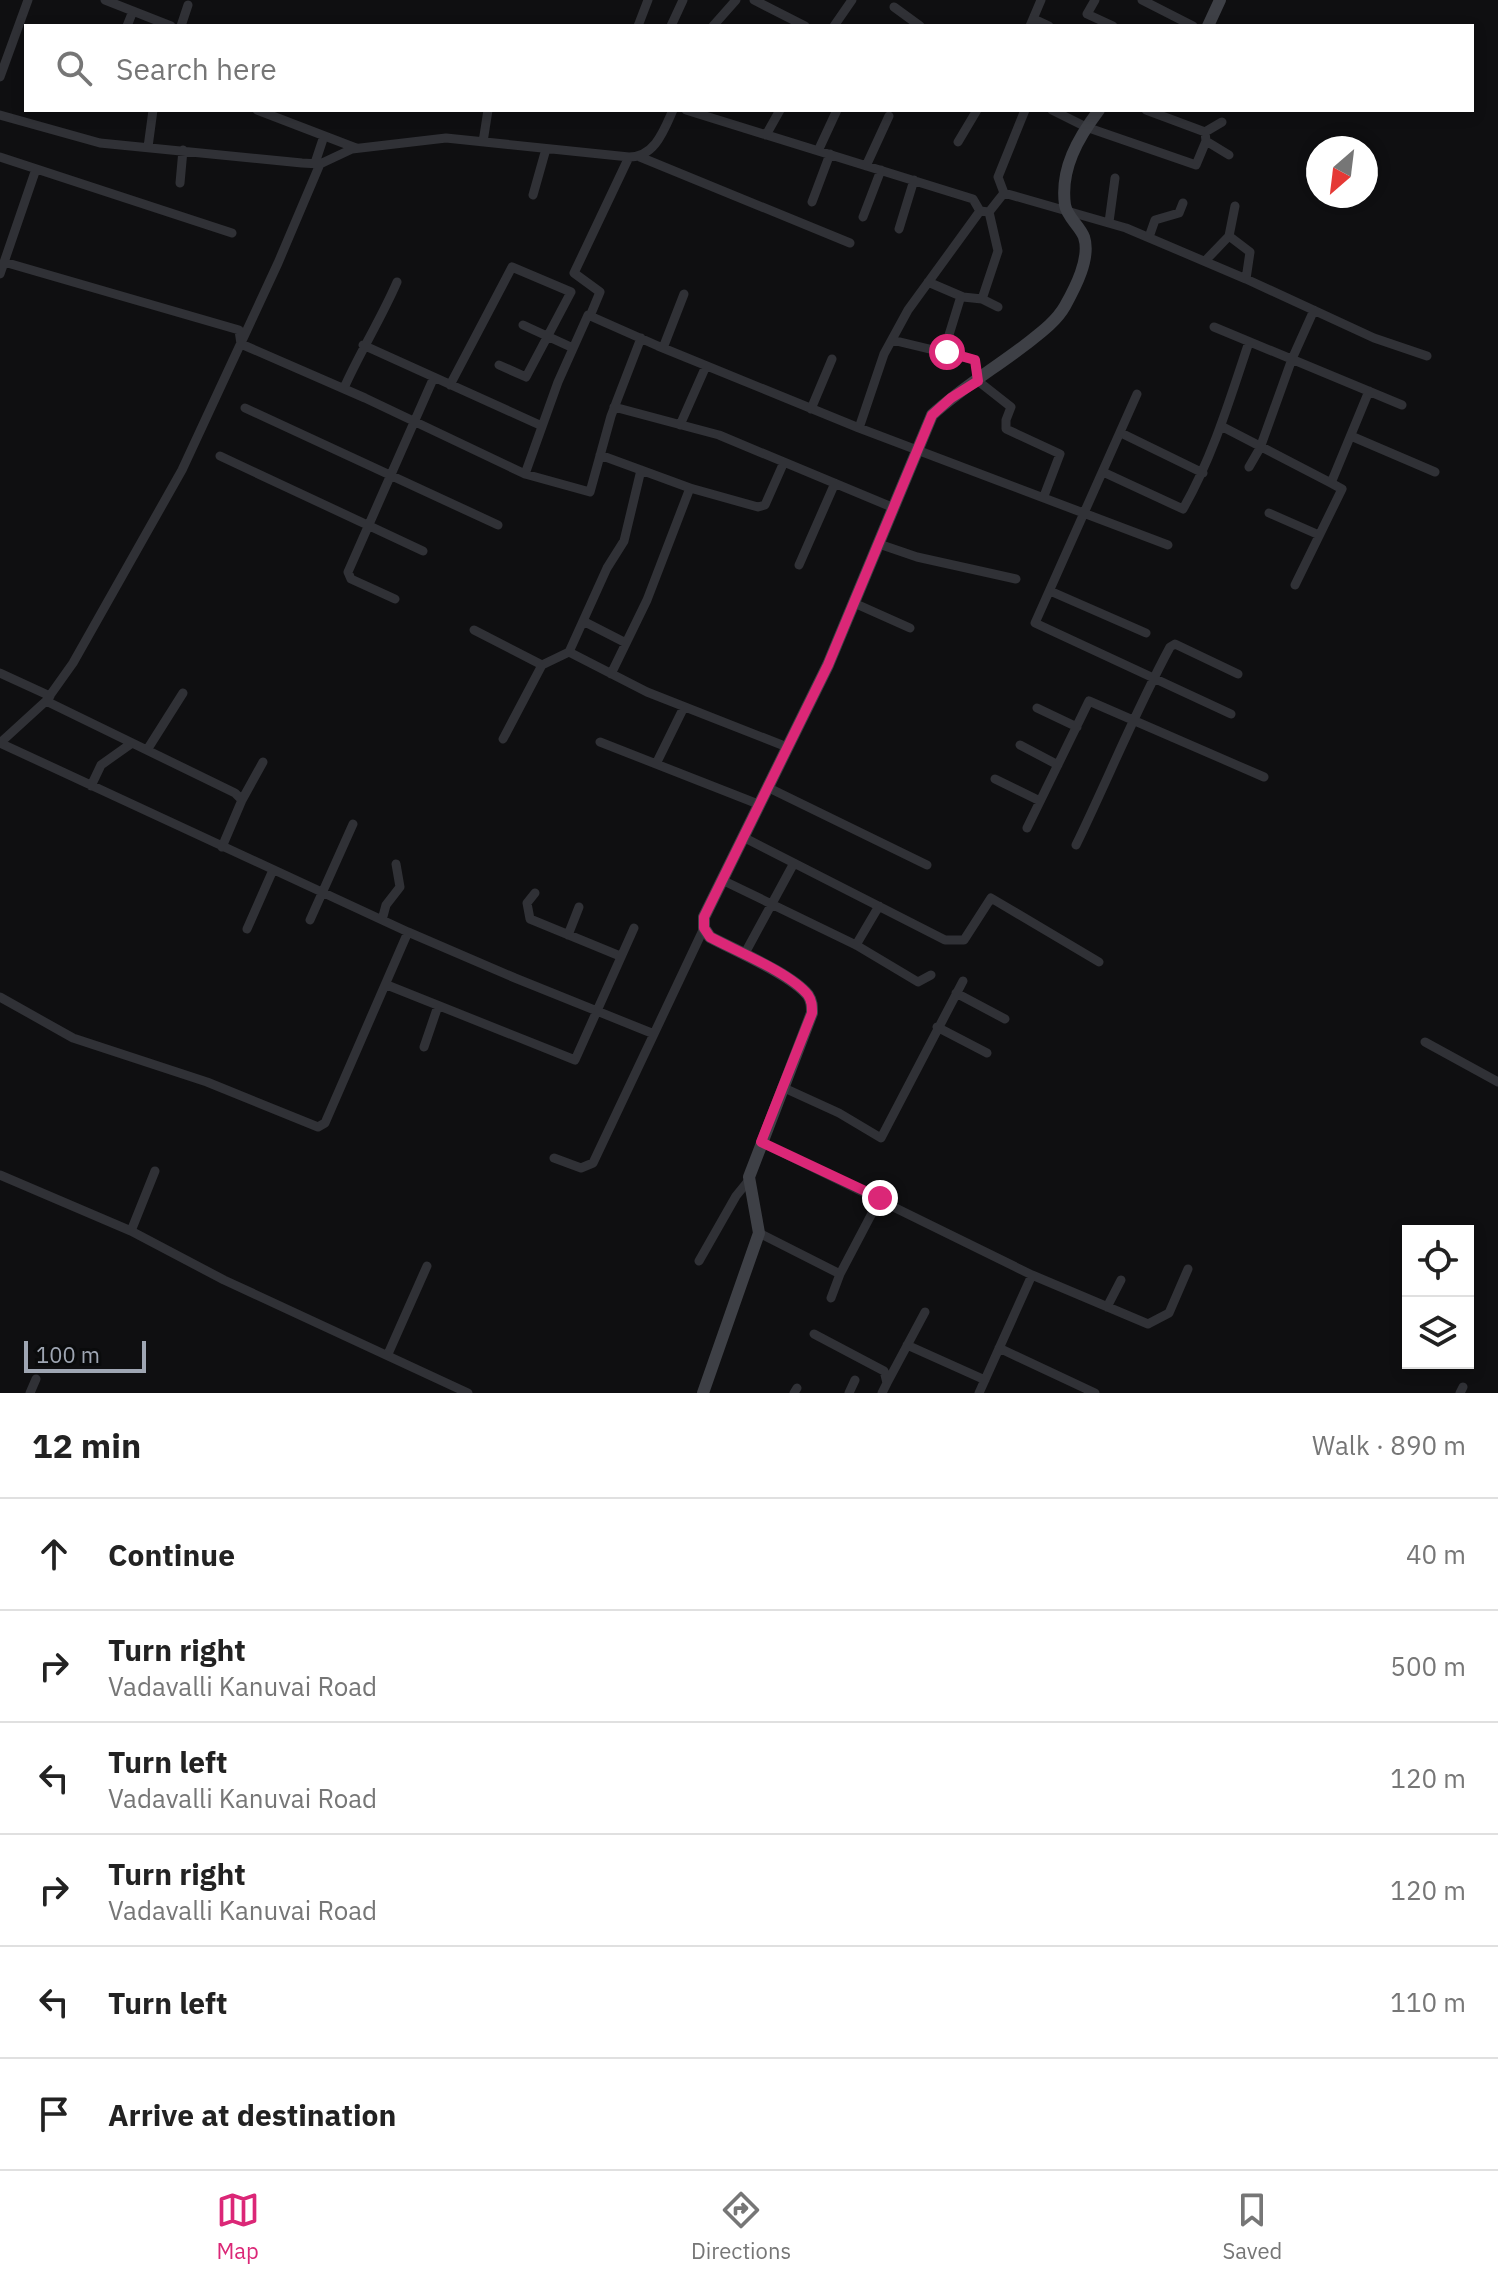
<!DOCTYPE html>
<html lang="en">
<head>
<meta charset="utf-8">
<style>
  :root { --surface:#fff; --page:#f6f6f6; --text:#222; --muted:#767676; --line:#e0e0e0; --accent:#db2777 }
  body { margin:0; font-family:"IBM Plex Sans",sans-serif; background:var(--page); color:var(--text) }
  .controls { position:absolute; right:24px; bottom:24px; display:grid; overflow:hidden; border-radius:0px; box-shadow:0 4px 12px #0003 }
  .controls button { width:72px; height:72px; display:grid; place-items:center; padding:0; border:0; border-bottom:2px solid var(--line); background:var(--surface); color:var(--text); font:40px sans-serif }
  .compass { position:absolute; left:1306px; top:136px; width:72px; height:72px; border-radius:50%; background:var(--surface); box-shadow:0 4px 12px #0003; rotate:208deg }
  .scale { position:absolute; left:24px; bottom:20px; width:122px; box-sizing:border-box; padding-left:8px; border:4px solid #9fa6b3; border-top:0; font-size:22px; line-height:28px; white-space:nowrap; color:#9fa6b3; -webkit-text-stroke:6px #0a0b0c; paint-order:stroke }
  .stop { position:absolute; width:24px; height:24px; margin:-18px; border:6px solid #db2777; border-radius:50%; background:#fff }
  .stop.end { background:#db2777; border-color:#fff; box-shadow:0 2px 8px #0008 }
  .list { margin:0; padding:0; list-style:none }
  h2 { display:flex; justify-content:space-between; align-items:center; height:104px; margin:0; padding:0 32px; font-size:34px }
  h2 small { font-size:26px; font-weight:400; color:var(--muted) }
  .list li { display:grid; grid-template-columns:52px 1fr auto; gap:24px; align-items:center; box-sizing:border-box; height:112px; padding:0 32px; border-top:2px solid var(--line) }
  .list b { display:block; font-size:30px; white-space:nowrap }
  .list p { margin:0; font-size:26px; white-space:nowrap; color:var(--muted) }
  .list em { font-size:26px; font-style:normal; color:var(--muted) }
  .icon { flex:none; width:44px; height:44px; fill:none; stroke:currentColor; stroke-width:2; stroke-linecap:round; stroke-linejoin:round }
  .map { position:relative; flex:none; width:1498px; height:1393px; overflow:hidden }
  .search { position:absolute; background:var(--surface); box-shadow:0 4px 12px #0003; left:24px; right:24px; top:24px; height:88px; display:flex; align-items:center; gap:20px; box-sizing:border-box; padding:0 28px; border-radius:0px; color:var(--muted); font-size:30px }
  .sheet { height:776px; background:var(--surface) }
  nav { display:flex; justify-content:space-around; align-items:center; box-sizing:border-box; height:112px; border-top:2px solid var(--line); background:var(--surface); font-size:22px; color:var(--muted) }
  nav a { display:grid; justify-items:center; gap:4px }
  nav .on { color:var(--accent) }
  .map>svg:first-child { display:block }
</style>
</head>
<body>
<div class="map">
<svg width="1498" height="1393" viewBox="0 0 1498 1393">
  <rect width="100%" height="100%" fill="#0f0f11"/>
  <g fill="none" stroke-linecap="round" stroke-linejoin="round">
    <path stroke="#303136" stroke-width="9" d="M105,0L171,26
      M754,0L805,26
      M1095,0L1087,14L1113,26
      M1142,0L1193,26
      M894,7L920,26
      M1034,19L1049,26
      M127,26L133,11
      M181,26L188,5
      M638,26L648,0
      M671,26L683,0
      M713,26L736,0
      M834,26L852,0
      M1030,26L1041,0
      M0,77L28,0
      M257,110L356,148
      M686,110L973,199L980,211L989,212L1004,193L1126,228L1246,279L1374,338L1427,356
      M1052,110L1086,127L1196,165L1206,141L1205,132L1222,122
      M1146,110L1205,132
      M0,115L100,143L302,163L320,164L352,149L446,138L629,157
      M766,135L780,110
      M1206,141L1229,155
      M483,142L488,110
      M958,142L977,110
      M148,147L153,110
      M818,151L837,110
      M0,157L232,233
      M640,157L850,243
      M315,163L324,136
      M866,166L889,116
      M180,183L183,150
      M1004,193L998,177L1025,110
      M533,195L546,149
      M812,202L830,154
      M863,217L881,170
      M1109,222L1115,178
      M899,229L914,180
      M1229,236L1250,252L1246,279
      M1149,237L1155,220L1179,213L1183,203
      M1205,261L1229,236L1235,206
      M4,262L239,330L241,344L365,398L525,474L590,492L611,416L641,338
      M0,274L36,169
      M928,282L963,297L982,299L998,307
      M982,299L998,251L989,212
      M590,316L600,292L574,273L629,157C655,157 664,130 673,110
      M523,325L573,348
      M1214,327L1402,405
      M892,340L975,360L978,381L1011,407L1006,420V429L1060,454L1044,496
      M363,345L542,426
      M663,348L684,294
      M944,351L961,296
      M450,385L512,267L571,292L526,377L499,365
      M344,388C360,352 381,319 397,282
      M1137,394L1035,623L1231,714
      M614,407L719,435L894,508
      M245,408L498,525
      M811,409L832,359
      M680,425L706,366
      M1221,426L1331,483
      M859,428L1168,545
      M1121,433L1203,473
      M1351,436L1435,472
      M600,455L690,488L758,507L765,505L784,462
      M220,456L423,551
      M1249,467L1260,448L1292,359L1314,310
      M641,470L624,541L607,568L569,652L647,692L787,747
      M1103,472L1183,509C1213,456 1230,399 1249,342
      M525,474L558,382L588,315L658,346L859,428L884,354L908,310L980,211
      M1269,513L1319,535
      M879,544L917,557L1016,579
      M799,565L835,483
      M1295,585L1342,489L1331,483L1369,391
      M1050,591L1146,633
      M395,599L351,579L348,572L434,377
      M854,603L910,628
      M583,621L626,643
      M474,630L542,665
      M0,673L50,696
      M611,674L647,600L690,488
      M46,701L235,793L242,800L222,847
      M1037,708L1077,727
      M503,739L542,665L569,652
      M600,742L758,804
      M0,743L408,932L515,978L654,1034
      M0,743L46,701L73,663L182,470L278,263L320,164
      M1020,745L1058,765
      M147,750L183,693
      M656,764L684,707
      M995,779L1040,801
      M91,786L101,765L132,743
      M767,787L927,865
      M242,800L263,762
      M1027,828L1089,701L1264,777
      M743,837L945,940H964L991,898L1099,962
      M1076,845C1108,779 1135,712 1170,647L1175,644L1238,674
      M722,880L856,945L918,982L931,975
      M535,893L527,903L530,919L620,956
      M310,920L353,824
      M382,920L386,905L400,887L396,864
      M247,929L273,870
      M568,935L579,907
      M856,945L879,906
      M744,955L794,863
      M387,985L575,1060L634,928
      M956,993L1005,1019
      M0,997L73,1038L207,1082L318,1127L325,1123L408,932
      M937,1027L987,1053
      M1425,1042L1498,1082
      M424,1047L438,1006
      M782,1087L839,1113L881,1138L963,981
      M761,1142L1032,1275L1148,1324L1169,1313L1188,1269
      M554,1158L581,1168L593,1163L704,928
      M155,1171L131,1231L224,1280L468,1393
      M0,1175L131,1231
      M759,1233L840,1274L880,1198
      M699,1261L736,1196L749,1180
      M831,1298L840,1274
      M1107,1307L1121,1280
      M814,1334L884,1371L887,1383L882,1393
      M907,1345L985,1380
      M999,1348L1095,1393
      M388,1354L427,1266
      M887,1383L925,1312
      M30,1393L36,1379
      M794,1393L797,1388
      M849,1393L855,1380
      M979,1393L1032,1275
      M1460,1393L1463,1387"/>
    <path stroke="#3e4046" stroke-width="12" d="M1208,26L1220,0
      M703,1393L759,1233L749,1177L812,1013C812,1006 812,1001 808,995C791,974 736,951 710,937L704,928V917L828,665L932,415C960,389 995,368 1025,345C1039,334 1056,322 1065,306C1075,288 1091,258 1084,237C1080,226 1067,217 1065,205C1060,169 1078,138 1099,110"/>
  </g>
  <g fill="none" stroke-linecap="round" stroke-linejoin="round">
    <path stroke="#db2777" stroke-width="10" d="M880,1198L761,1142L812,1013C812,1006 812,1001 808,995C791,973 736,951 710,937L704,928V917L828,665L932,415L951,398L978,381L975,360L947,352"/>
  </g>
</svg>
<div class="controls">
<button><svg class="icon" aria-label="locate" viewBox="0 0 24 24"><circle cx="12" cy="12" r="6"/><path d="M12 2v4M12 18v4M2 12h4M18 12h4"/></svg></button>
<button><svg class="icon" aria-label="layers" viewBox="0 0 24 24"><path d="M12 4l9 5-9 5-9-5zM3 14l9 5 9-5"/></svg></button>
</div>
<svg class="compass" viewBox="-18 -18 36 36"><path d="M0-13l5 13h-10z" fill="#e53935"/><path d="M0 13l5-13h-10z" fill="#767676"/></svg>
<div class="scale">100 m</div>
<div class="stop" style="left:947px;top:352px"></div>
<div class="stop end" style="left:880px;top:1198px"></div>
<div class="search"><svg class="icon" aria-label="search" viewBox="0 0 24 24"><circle cx="10" cy="10" r="6"/><path d="M15 15l6 6"/></svg>Search here</div>
</div>
<section class="sheet">
<h2>12 min<small>Walk · 890 m</small></h2>
<ul class="list">
<li><svg class="icon" aria-label="ahead" viewBox="0 0 24 24"><path d="M12 20V5M6 11l6-6 6 6"/></svg><div><b>Continue</b></div><em>40 m</em></li>
<li><svg class="icon" aria-label="right" viewBox="0 0 24 24"><path d="M7 20v-9h11M14 6l5 5-5 5"/></svg><div><b>Turn right</b><p>Vadavalli Kanuvai Road</p></div><em>500 m</em></li>
<li><svg class="icon" aria-label="left" viewBox="0 0 24 24"><path d="M17 20v-9H6M10 6l-5 5 5 5"/></svg><div><b>Turn left</b><p>Vadavalli Kanuvai Road</p></div><em>120 m</em></li>
<li><svg class="icon" aria-label="right" viewBox="0 0 24 24"><path d="M7 20v-9h11M14 6l5 5-5 5"/></svg><div><b>Turn right</b><p>Vadavalli Kanuvai Road</p></div><em>120 m</em></li>
<li><svg class="icon" aria-label="left" viewBox="0 0 24 24"><path d="M17 20v-9H6M10 6l-5 5 5 5"/></svg><div><b>Turn left</b></div><em>110 m</em></li>
<li><svg class="icon" aria-label="arrive" viewBox="0 0 24 24"><path d="M6 21V4h12l-3 4 3 4H6"/></svg><div><b>Arrive at destination</b></div></li>
</ul>
</section>
<nav>
<a class="on"><svg class="icon" aria-label="map" viewBox="0 0 24 24"><path d="M3 6l6-2 6 2 6-2v14l-6 2-6-2-6 2zM9 4v14M15 6v14"/></svg>Map</a>
<a><svg class="icon" aria-label="directions" viewBox="0 0 24 24"><path d="M12 3l9 9-9 9-9-9zM9 14v-3h6M13 9l2 2-2 2"/></svg>Directions</a>
<a><svg class="icon" aria-label="saved" viewBox="0 0 24 24"><path d="M7 4h10v16l-5-4-5 4z"/></svg>Saved</a>
</nav>
</body>
</html>
